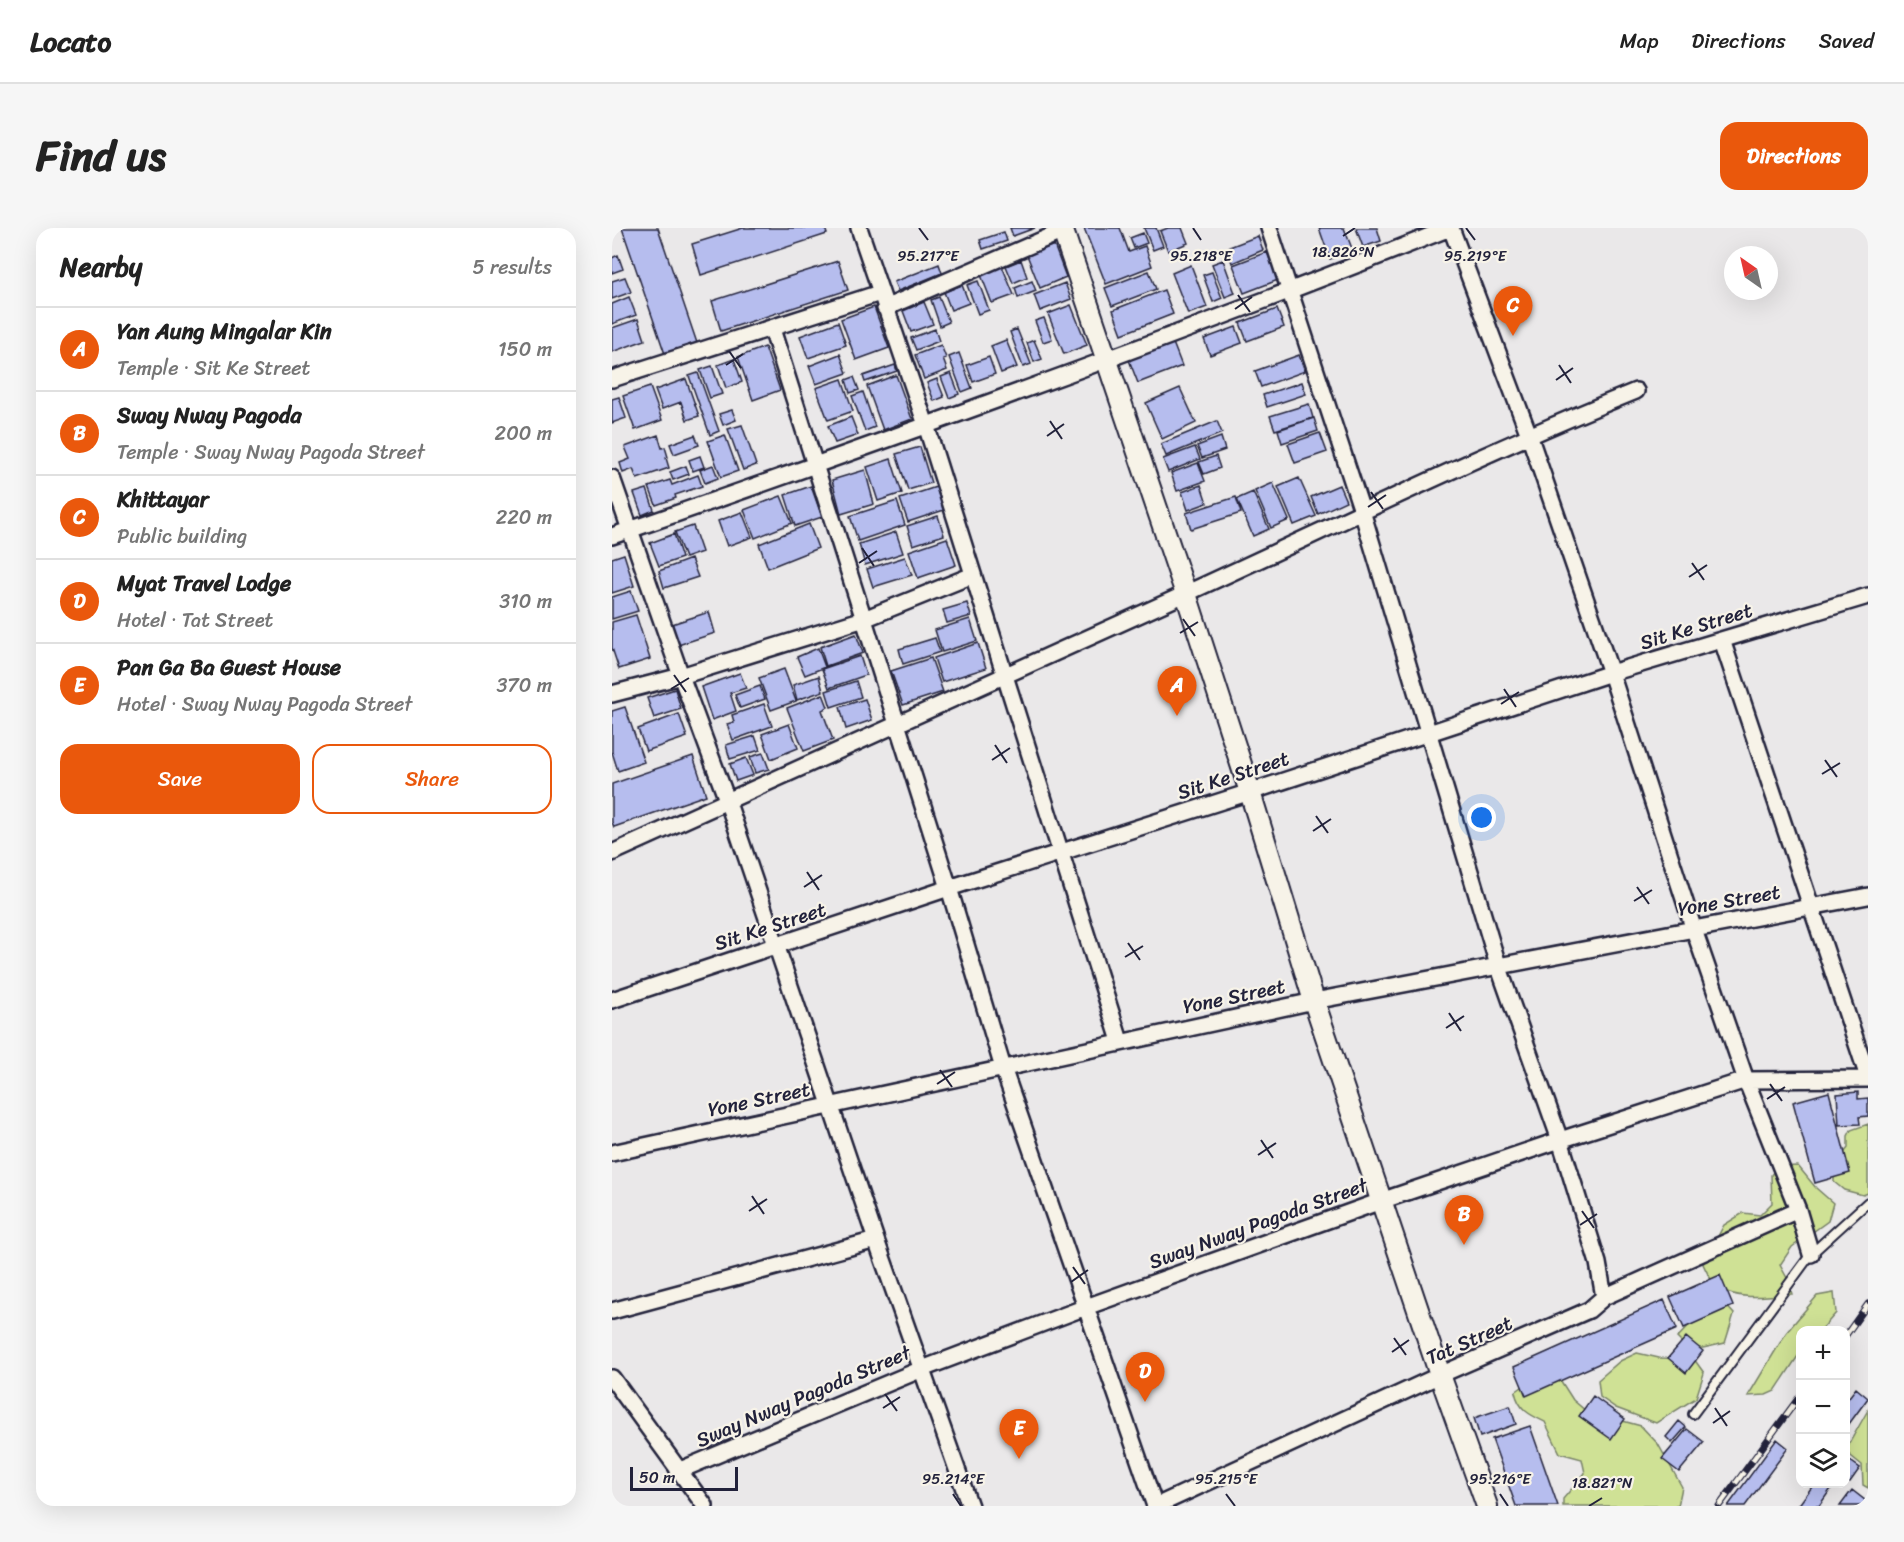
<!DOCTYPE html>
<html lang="en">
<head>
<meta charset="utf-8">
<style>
  :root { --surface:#fff; --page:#f6f6f6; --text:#222; --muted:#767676; --line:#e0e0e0; --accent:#ea580c }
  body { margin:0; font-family:Sriracha,sans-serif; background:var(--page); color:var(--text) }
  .controls { position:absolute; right:18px; bottom:18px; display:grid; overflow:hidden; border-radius:12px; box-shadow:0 6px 24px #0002 }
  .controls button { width:54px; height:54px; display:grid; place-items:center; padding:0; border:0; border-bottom:2px solid var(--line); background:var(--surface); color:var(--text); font:30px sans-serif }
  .compass { position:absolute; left:1112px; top:18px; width:54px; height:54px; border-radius:50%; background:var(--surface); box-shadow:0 6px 24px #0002; rotate:326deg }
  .scale { position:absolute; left:18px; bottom:15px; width:108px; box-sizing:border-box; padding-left:6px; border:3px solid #22223b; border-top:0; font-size:16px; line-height:21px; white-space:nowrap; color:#22223b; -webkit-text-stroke:4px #f7f3e8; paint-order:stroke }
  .you { position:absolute; left:870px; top:590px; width:21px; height:21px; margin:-15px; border:4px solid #fff; border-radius:50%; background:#1a73e8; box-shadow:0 0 0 9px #1a73e833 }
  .badge { display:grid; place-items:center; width:39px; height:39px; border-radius:50%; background:var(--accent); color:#fff; font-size:20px; font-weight:700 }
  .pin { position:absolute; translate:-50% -50px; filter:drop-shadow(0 2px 3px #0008) }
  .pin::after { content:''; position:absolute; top:32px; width:21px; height:18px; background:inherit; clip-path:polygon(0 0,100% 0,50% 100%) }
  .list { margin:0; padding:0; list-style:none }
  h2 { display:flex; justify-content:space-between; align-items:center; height:78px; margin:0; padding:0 24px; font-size:26px }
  h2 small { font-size:20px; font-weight:400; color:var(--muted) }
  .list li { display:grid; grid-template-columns:39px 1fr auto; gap:18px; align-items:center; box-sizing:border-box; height:84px; padding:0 24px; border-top:2px solid var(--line) }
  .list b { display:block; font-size:22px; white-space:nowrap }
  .list p { margin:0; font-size:20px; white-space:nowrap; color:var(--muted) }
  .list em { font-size:20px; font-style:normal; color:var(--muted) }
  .actions { display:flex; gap:12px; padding:18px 24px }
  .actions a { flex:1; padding:14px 0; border:2px solid var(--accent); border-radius:18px; text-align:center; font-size:21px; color:var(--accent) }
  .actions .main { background:var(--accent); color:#fff }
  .icon { flex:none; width:33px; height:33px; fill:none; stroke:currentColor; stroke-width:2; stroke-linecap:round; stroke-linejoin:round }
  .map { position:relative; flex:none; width:1256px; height:1278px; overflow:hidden; border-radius:18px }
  header { display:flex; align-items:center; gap:36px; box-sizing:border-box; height:84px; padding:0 30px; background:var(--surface); border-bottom:2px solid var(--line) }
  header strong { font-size:28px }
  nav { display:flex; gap:33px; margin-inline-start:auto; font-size:21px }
  .intro { display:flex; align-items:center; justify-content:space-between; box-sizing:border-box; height:144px; padding:0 36px }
  h1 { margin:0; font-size:42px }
  .button { padding:15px 27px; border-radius:18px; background:var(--accent); color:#fff; font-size:21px; font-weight:700 }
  main { display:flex; gap:36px; padding:0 36px }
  aside { flex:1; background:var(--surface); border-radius:18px; box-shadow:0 6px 24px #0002 }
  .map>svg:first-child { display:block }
</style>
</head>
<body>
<header>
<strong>Locato</strong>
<nav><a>Map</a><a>Directions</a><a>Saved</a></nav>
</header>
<div class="intro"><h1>Find us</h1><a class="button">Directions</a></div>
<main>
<aside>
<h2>Nearby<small>5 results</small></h2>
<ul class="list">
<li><span class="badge">A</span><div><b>Yan Aung Mingalar Kin</b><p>Temple · Sit Ke Street</p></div><em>150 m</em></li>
<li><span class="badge">B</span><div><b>Sway Nway Pagoda</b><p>Temple · Sway Nway Pagoda Street</p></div><em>200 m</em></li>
<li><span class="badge">C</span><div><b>Khittayar</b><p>Public building</p></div><em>220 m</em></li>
<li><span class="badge">D</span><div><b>Myat Travel Lodge</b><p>Hotel · Tat Street</p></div><em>310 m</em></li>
<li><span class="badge">E</span><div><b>Pan Ga Ba Guest House</b><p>Hotel · Sway Nway Pagoda Street</p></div><em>370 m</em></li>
</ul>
<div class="actions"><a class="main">Save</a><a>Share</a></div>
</aside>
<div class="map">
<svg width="1256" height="1278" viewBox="0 0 1256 1278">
  <rect width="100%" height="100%" fill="#eae8e9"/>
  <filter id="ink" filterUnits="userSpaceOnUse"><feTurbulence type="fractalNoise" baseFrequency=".0167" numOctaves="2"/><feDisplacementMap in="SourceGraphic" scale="12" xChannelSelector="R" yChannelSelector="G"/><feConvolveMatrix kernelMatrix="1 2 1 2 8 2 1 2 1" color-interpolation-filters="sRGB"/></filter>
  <g filter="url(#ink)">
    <path fill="#cfe195" stroke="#788268" stroke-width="1.5" d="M1256,896V965L1251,967L1232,962L1222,954V938L1236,920V908L1239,902Z
      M1186,938L1204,960L1221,975L1216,993L1180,1019L1168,1037L1175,1050L1180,1066C1157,1068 1127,1073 1107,1060C1099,1055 1095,1044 1091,1036L1112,997L1131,985L1148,987L1160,975L1159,947L1165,939Z
      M1222,1065L1224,1085L1209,1102H1188V1125L1163,1163L1154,1167L1136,1168L1174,1105L1205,1068Z
      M1110,1073L1122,1086L1113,1115L1091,1120H1075L1065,1110L1083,1091Z
      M1025,1125L1047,1130L1082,1131L1092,1145L1084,1170L1044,1195L1004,1180L988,1169L986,1152L1008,1133Z
      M947,1150L961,1172L974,1183L1029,1198L1046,1216L1070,1259L1066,1278H951V1271L973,1245L970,1231L948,1225L933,1194C918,1187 907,1182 903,1164L917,1154Z
      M1256,1182V1260L1251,1257L1250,1237L1234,1224L1238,1214Z"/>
    <path fill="#b6bdee" stroke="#22223b" stroke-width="1.5" d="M10,0H46L85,115L53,126Z
      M131,0H213L215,6L89,47L80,16Z
      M398,0H423L401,8Z
      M472,0H508L517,24L533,18L540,38L494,56Z
      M532,0H544L551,18L541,22Z
      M556,0H570L576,15L556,23L548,3Z
      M707,0H732L741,23L718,31Z
      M744,0H765L769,13L751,19Z
      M392,4L395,13L371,21L368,12Z
      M531,5L535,15L522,20L518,10Z
      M646,8L651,22L620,35L615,20Z
      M442,17L454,49L428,60L415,27Z
      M655,24L666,52L632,65L621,37Z
      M6,27L11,41L0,45V30Z
      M409,32L415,49L401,55L394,38Z
      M611,32L623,65L613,69L600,36Z
      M226,33L236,62L109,103L100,73Z
      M327,36L330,45L286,63L282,54Z
      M579,37L595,79L576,86L560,45Z
      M390,38L402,67L380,75L369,47Z
      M537,43L544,61L500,78L493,60Z
      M600,44L610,70L601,74L591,47Z
      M13,49L19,64L0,71V53Z
      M366,53L377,82L366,86L355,57Z
      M420,53L424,63L406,70L403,60Z
      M453,55L459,71L428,83L422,67Z
      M350,57L357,75L339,82L332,64Z
      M552,62L561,86L510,106L501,82Z
      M17,69L24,87L0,96V76Z
      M327,69L337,94L328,98L319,72Z
      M312,74L321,96L299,104L291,83Z
      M459,77L475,117L452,126L436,86Z
      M262,79L277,120L244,132L229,91Z
      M665,81L672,99L635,113L628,95Z
      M432,90L440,111L431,114L423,93Z
      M26,91L33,112L0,124V100Z
      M226,94L234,117L196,130L188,108Z
      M624,99L630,115L598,127L592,111Z
      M323,101L327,113L304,122L299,110Z
      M405,101L419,136L411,139L398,104Z
      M394,112L405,139L389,145L379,118Z
      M422,112L430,131L422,134L415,115Z
      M561,115L570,138L526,155L517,132Z
      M329,117L334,130L331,131L335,142L312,151L303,127Z
      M153,119L168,162L141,172L126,129Z
      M347,125L360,160L350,164L337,129Z
      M228,126L235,145L204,156L197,138Z
      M687,127L693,143L649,159L643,143Z
      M377,129L383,146L361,154L355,137Z
      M122,131L130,154L114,160L106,137Z
      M283,137L285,143L253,154L251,148Z
      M100,138L110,166L98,170L88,142Z
      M86,145L107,203L98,207L77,148Z
      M339,145L347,166L337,170L329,149Z
      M284,147L300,191L271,202L255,158Z
      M242,149L247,162L238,165L234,152Z
      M74,151L87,188L75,192L69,174L50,181L43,162Z
      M230,151L241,183L216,192L204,160Z
      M325,151L332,169L322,173L315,155Z
      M690,154L694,166L655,179L651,167Z
      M38,159L50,192L23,202L11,168Z
      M568,160L584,195L550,211L534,175Z
      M251,164L263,199L253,203L240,168Z
      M7,169L14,190L0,195V171Z
      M697,176L701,190L663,202L658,188Z
      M120,182L124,192L111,197L107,186Z
      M239,189L246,207L223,215L216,198Z
      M702,190L706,203L670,215L666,202Z
      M605,193L610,205L554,228L549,216Z
      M130,197L144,237L131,242L116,201Z
      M708,205L715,224L683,235L676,216Z
      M46,207L50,220L53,219L56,229L54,230L57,240L25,251L21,241L11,245L8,235L18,231L13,219Z
      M83,207L87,217L62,226L58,216Z
      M113,207L126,243L109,249L96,213Z
      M609,209L613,222L590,230L585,218Z
      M308,219L319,255L296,262L284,226Z
      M583,219L588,231L556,244L551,231Z
      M88,228L92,239L81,243L77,232Z
      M604,228L608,240L592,246L587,234Z
      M279,231L290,265L266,273L255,239Z
      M586,235L593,253L565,263L559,245Z
      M101,237L106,250L93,255L88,242Z
      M74,238L77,246L61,252L58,244Z
      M253,242L262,276L229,286L220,252Z
      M86,247L90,258L63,267L64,270L44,277L37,259L58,252L60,257Z
      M687,250L704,288L682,297L666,259Z
      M661,255L677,292L659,300L643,263Z
      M589,257L595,275L576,282L570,264Z
      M727,257L734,273L706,286L699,269Z
      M199,258L210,289L183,298L173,267Z
      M324,259L332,282L296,294L288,271Z
      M35,261L42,282L30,287L22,265Z
      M641,264L657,301L641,308L625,271Z
      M169,268L180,295L143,310L132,282Z
      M624,269L629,285L579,301L574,285Z
      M285,273L293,297L246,313L238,288Z
      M130,284L140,309L115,318L106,293Z
      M326,288L332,307L301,317L295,298Z
      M197,296L206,320L156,340L147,316Z
      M81,298L90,324L73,330L63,304Z
      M284,304L291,325L253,337L247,316Z
      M62,306L70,330L47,338L38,315Z
      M335,310L344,337L306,350L297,323Z
      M12,326L22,358L0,365V330Z
      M293,329L300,347L261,359L255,341Z
      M79,331L86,349L52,360L47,343Z
      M19,363L26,383L0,391V369Z
      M355,375L359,388L335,395L331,382Z
      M97,384L103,405L66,417L60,396Z
      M24,387L38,431L7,441L0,420V394Z
      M358,391L365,413L330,424L323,402Z
      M244,406L251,425L214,438L208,419Z
      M323,410L328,424L291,436L287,421Z
      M366,415L374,440L330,454L322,430Z
      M206,420L213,439L193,447L185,429Z
      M248,428L254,447L217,460L210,441Z
      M319,430L331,464L291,477L279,443Z
      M172,441L184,473L159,482L147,450Z
      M128,445L134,460L118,465L124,483L100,492L89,459Z
      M207,448L211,463L185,472L181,457Z
      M244,453L249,469L219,479L214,463Z
      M148,458L153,471L128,480L123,467Z
      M63,461L69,481L42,490L35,470Z
      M211,466L216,479L210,482L221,512L192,523L175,480Z
      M253,471L260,492L234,501L228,479Z
      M152,476L160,498L121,512L115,496L122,494L120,487Z
      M13,479L32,534L6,543L0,524V483Z
      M67,486L75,509L34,523L26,501Z
      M177,496L186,520L159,531L150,506Z
      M143,508L148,522L118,531L114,517Z
      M151,525L157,541L143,545L138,529Z
      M81,528L94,567L2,599L0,594V556Z
      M134,530L141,547L124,553L118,536Z
      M1217,864L1238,945L1203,955L1181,874Z
      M1246,864V871L1256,870V888L1247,889L1248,896L1227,897L1225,866Z
      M1108,1047L1121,1078L1072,1100L1058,1069Z
      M1052,1072L1065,1101L914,1168L902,1139Z
      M1074,1109L1091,1123L1074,1145L1056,1130Z
      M1244,1160L1256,1170L1234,1200V1173Z
      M981,1168L1013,1191L999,1211L967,1188Z
      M898,1178L904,1196L868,1209L862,1190Z
      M1067,1193L1074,1199L1060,1215L1054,1209Z
      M918,1198L946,1278H904L880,1211Z
      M1075,1201L1092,1214L1067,1244L1050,1231Z
      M1165,1211L1176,1220L1133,1278H1116Z
      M1234,1230L1248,1240L1238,1254L1234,1251Z
      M1202,1256H1218L1221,1258L1207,1278H1186Z
      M1240,1262L1254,1273L1251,1278H1228Z"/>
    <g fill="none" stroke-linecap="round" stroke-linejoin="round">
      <g stroke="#22223b" stroke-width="12">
        <path id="service" d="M1081,1186L1199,1026L1256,974"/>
      </g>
      <g stroke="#22223b" stroke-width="20">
        <path id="minor" d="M247,0L314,197L508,813
          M657,0L750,283L886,737L948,912L986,1035L992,1069
          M839,0L917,207L999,445L1081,699L1134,852L1186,982L1199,1026
          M273,80L451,3
          M160,101L337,660L391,840L543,1278
          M0,151L268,65
          M0,250L69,448L115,572L264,1012L358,1278
          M0,308C281,211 561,110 838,0
          M1110,412L1256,849
          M0,466L69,448L252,391L361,347
          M0,625C190,538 381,454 571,367C722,298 870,225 1024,163
          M0,772L337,660L638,564L999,445L1256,368
          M0,925L702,773L1256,668
          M0,1083L264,1012
          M0,1150L93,1278
          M66,1243L310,1141L474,1079L769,973L948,912L1134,852L1256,851
          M544,1278L828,1147L977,1082L992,1069L1186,982"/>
      </g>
      <g stroke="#22223b" stroke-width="24">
        <path id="tertiary" d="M450,0L574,366L638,564L702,773L828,1147L875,1278"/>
      </g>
      <use href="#service" stroke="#f7f3e8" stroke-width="8"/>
      <use href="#minor" stroke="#f7f3e8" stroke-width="15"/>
      <use href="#tertiary" stroke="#f7f3e8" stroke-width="20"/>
      <g stroke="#22223b" stroke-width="7">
        <path id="rail" d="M1234,1107L1256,1076
          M1107,1278L1188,1168"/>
      </g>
      <use href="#rail" stroke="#f7f3e8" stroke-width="4.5" stroke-dasharray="14" stroke-linecap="butt"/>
    </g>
  </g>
  <path fill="none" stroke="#22223b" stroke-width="2" d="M307,0L316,12M581,0L589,12M854,0L863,12M731,8L743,0M626,67L638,84M623,81L640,69M117,123L129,140M114,137L131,126M947,137L959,155M944,152L961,140M438,193L450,211M435,208L452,196M759,264L771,281M756,279L774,267M250,320L262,338M247,335L265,323M1080,335L1092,352M1077,349L1095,337M571,391L583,408M568,405L586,394M62,447L74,464M59,461L77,450M892,461L904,479M889,476L907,464M383,517L395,535M380,532L398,520M1213,532L1225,549M1210,546L1228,535M704,588L716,605M701,603L719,591M195,644L207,662M192,659L210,647M1025,659L1037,676M1022,673L1040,662M516,715L528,732M513,729L531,718M837,785L849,803M834,800L852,788M328,842L340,859M325,856L343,844M1158,856L1170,873M1155,871L1173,859M649,912L661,930M646,927L664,915M140,968L152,986M137,983L155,971M970,983L982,1000M968,997L985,986M461,1039L473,1056M459,1054L476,1042M782,1110L794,1127M780,1124L797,1112M273,1166L285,1183M271,1180L288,1169M1103,1180L1115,1198M1101,1195L1118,1183M341,1266L349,1278M614,1266L623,1278M888,1266L896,1278M977,1278L990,1270"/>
  <g text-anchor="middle" stroke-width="4.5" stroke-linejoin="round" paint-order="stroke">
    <g font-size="20" fill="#22223b" stroke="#f7f3e8">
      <text transform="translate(1084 398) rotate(-17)" y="7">Sit Ke Street</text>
      <text transform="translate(621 547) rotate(-18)" y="7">Sit Ke Street</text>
      <text transform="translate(1117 672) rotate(-10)" y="7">Yone Street</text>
      <text transform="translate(158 698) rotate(-18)" y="7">Sit Ke Street</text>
      <text transform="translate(622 768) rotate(-12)" y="7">Yone Street</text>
      <text transform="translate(147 871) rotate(-12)" y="7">Yone Street</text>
      <text transform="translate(646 995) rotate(-20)" y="7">Sway Nway Pagoda Street</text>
      <text transform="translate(857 1112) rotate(-24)" y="7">Tat Street</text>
      <text transform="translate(191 1168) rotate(-23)" y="7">Sway Nway Pagoda Street</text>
    </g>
  </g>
  <g font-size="15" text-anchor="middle" fill="#22223b" stroke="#f7f3e8" stroke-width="4.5" stroke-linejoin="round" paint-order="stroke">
    <text x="731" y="29">18.826°N</text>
    <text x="316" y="33">95.217°E</text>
    <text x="589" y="33">95.218°E</text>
    <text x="863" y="33">95.219°E</text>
    <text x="341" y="1256">95.214°E</text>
    <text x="614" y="1256">95.215°E</text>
    <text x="888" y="1256">95.216°E</text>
    <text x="990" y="1260">18.821°N</text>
  </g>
</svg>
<div class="controls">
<button>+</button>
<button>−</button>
<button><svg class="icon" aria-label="layers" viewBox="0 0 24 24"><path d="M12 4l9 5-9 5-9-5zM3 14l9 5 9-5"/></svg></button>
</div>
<svg class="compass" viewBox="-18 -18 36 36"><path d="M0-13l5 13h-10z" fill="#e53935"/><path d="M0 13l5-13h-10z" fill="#767676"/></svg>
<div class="scale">50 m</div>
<div class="you"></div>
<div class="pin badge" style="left:565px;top:488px">A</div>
<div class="pin badge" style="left:852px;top:1017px">B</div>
<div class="pin badge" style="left:901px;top:108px">C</div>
<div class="pin badge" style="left:533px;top:1174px">D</div>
<div class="pin badge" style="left:407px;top:1231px">E</div>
</div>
</main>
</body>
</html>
